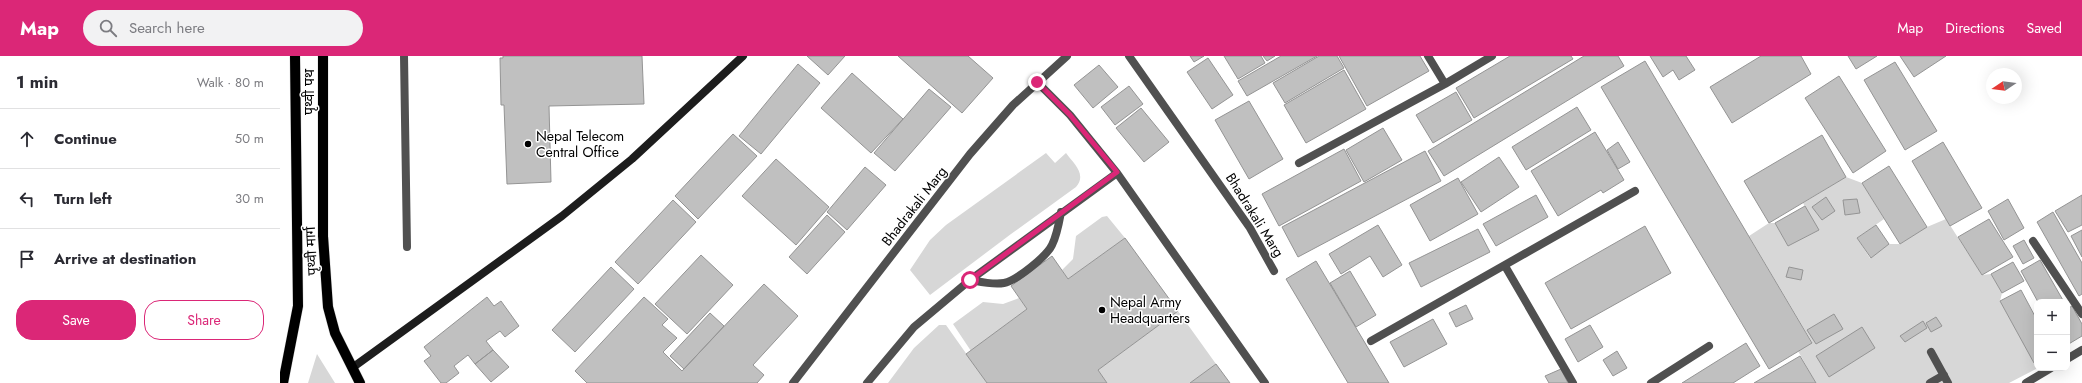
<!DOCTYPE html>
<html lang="en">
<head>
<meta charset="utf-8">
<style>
  :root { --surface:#fff; --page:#f2f2f3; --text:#2b2b33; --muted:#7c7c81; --line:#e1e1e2; --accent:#db2777 }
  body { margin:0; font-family:Jost,"Noto Sans Devanagari",sans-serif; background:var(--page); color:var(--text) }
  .controls { position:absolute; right:12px; bottom:12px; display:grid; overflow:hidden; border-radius:8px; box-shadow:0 4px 16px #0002 }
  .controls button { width:36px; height:36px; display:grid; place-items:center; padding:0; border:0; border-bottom:1px solid var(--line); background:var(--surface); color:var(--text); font:20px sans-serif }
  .compass { position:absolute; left:1706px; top:12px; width:36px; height:36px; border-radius:50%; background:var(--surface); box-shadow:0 4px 16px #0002; rotate:257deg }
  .stop { position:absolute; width:12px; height:12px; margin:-9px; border:3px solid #db2777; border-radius:50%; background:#fff }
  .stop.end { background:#db2777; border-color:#fff; box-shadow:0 1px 4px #0008 }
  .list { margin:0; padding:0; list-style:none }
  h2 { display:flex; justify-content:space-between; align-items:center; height:52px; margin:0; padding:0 16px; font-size:17px }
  h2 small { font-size:13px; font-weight:400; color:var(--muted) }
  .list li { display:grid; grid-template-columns:26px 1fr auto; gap:12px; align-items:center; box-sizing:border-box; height:60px; padding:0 16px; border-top:1px solid var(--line) }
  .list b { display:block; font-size:15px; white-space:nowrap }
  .list em { font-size:13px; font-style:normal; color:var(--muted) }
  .actions { display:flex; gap:8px; padding:12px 16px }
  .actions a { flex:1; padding:9px 0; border:1px solid var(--accent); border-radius:16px; text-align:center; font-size:14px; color:var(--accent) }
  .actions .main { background:var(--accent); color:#fff }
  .icon { flex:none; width:22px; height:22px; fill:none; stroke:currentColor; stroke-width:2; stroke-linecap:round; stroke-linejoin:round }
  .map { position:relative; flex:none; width:1802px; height:327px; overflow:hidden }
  header { display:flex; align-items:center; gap:24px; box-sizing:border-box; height:56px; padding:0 20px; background:var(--accent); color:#fff }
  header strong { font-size:19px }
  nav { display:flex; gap:22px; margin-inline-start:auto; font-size:14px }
  .search { width:280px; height:36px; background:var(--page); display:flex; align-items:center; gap:10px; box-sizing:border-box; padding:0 14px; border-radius:22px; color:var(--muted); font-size:15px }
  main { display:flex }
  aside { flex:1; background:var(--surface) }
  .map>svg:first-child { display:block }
</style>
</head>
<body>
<header>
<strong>Map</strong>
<div class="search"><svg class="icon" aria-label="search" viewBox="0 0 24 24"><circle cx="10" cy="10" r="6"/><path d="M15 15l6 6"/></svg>Search here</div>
<nav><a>Map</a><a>Directions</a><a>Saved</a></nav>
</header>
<main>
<aside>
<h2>1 min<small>Walk · 80 m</small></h2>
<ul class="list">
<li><svg class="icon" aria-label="ahead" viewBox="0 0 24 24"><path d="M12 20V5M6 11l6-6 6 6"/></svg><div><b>Continue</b></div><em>50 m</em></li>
<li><svg class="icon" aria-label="left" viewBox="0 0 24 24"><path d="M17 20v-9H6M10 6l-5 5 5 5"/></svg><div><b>Turn left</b></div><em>30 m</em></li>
<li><svg class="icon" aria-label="arrive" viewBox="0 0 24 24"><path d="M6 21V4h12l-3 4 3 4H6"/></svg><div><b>Arrive at destination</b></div></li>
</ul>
<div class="actions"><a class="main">Save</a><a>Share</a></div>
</aside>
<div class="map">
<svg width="1802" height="327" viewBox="0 0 1802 327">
  <rect width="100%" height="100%" fill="#fff"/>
  <path fill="#d7d7d7" d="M766,97L775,107L786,97C794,108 807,118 796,131L731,178L650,239L630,214L650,184L666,169Z
    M1566,121L1582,127L1604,163L1577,182L1590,202L1609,188H1620L1647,171L1666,163L1702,219L1711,218L1722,237L1720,245L1758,312L1729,327H1536L1518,295L1532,286L1469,180L1489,167H1495L1508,190L1538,174L1523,147Z
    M827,160L845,182L788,223L782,214L793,203L796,180L822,161Z
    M739,242L747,253L691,295L673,268L703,246L723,248Z
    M898,255L936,308L910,327H827L818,314Z
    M659,269H666L707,327H608L634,292Z
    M37,298L55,327H28Z"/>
  <path fill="#c0c0c0" stroke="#949494" d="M223,0H362L364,48L269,50L271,126L227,128L224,49H221L220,2H223Z
    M527,0H565L548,19Z
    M618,0H688L713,22L682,57Z
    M910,0H924L914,6Z
    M944,0H981L985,7L958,23Z
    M983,0H995L987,5Z
    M1001,0H1037L967,40L958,25Z
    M1039,0H1057L1064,12L1005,47L993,27Z
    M1059,0H1140L1149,15L1087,50Z
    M1230,0H1291L1293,3L1194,62L1176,32Z
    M1304,0H1338L1344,10L1164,120L1148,95Z
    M1370,0H1406L1415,14L1399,24L1393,14L1383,21Z
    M1481,0H1521L1531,18L1452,67L1430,31Z
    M1568,0H1597L1576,13Z
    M1620,0H1666L1634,21Z
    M928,2L953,39L932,53L907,16Z
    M1365,5L1532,287L1489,313L1321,31Z
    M1615,6L1657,75L1625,94L1584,24Z
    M518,8L540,27L481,98L459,80Z
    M819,9L838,31L813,52L794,29Z
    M1064,14L1086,53L1026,87L1004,49Z
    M572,17L623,63L591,97L541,52Z
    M1559,20L1606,95L1573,117L1525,42Z
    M849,30L863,48L835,69L821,51Z
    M649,33L671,51L615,115L594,97Z
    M1176,36L1192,64L1153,87L1136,59Z
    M969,45L1003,103L969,123L935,64Z
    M1297,51L1311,74L1246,114L1232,91Z
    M861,52L889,86L864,106L836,72Z
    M1103,72L1122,104L1084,126L1066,94Z
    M1315,76L1344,124L1323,137L1321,134L1278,160L1251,115Z
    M453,78L477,100L418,163L395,140Z
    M1542,79L1566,121L1489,167L1464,125Z
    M1338,86L1350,106L1338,113L1327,94Z
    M1663,86L1702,152L1670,170L1632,105Z
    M1064,93L1081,125L999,170L982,138Z
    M1145,95L1161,125L1018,201L1002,171Z
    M1219,101L1239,131L1201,156L1181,126Z
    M496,103L549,151L516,189L462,140Z
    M1609,110L1647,171L1620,188L1582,127Z
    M585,111L606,129L567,174L547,156Z
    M1178,122L1198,158L1150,185L1130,149Z
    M1256,139L1268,161L1216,190L1203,168Z
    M1802,139V169L1788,176L1775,155Z
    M1546,141L1555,155L1542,164L1532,151Z
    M1577,143L1580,157L1565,159L1563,144Z
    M1728,143L1744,172L1724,184L1708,155Z
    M393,144L416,166L358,228L335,206Z
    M1525,150L1539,174L1508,190L1495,167Z
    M1773,156L1802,207V238L1799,240L1757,166Z
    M547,159L565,176L527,218L509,201Z
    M1709,163L1733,201L1702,219L1678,181Z
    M1098,169L1122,209L1103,221L1090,200L1061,218L1049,198Z
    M1596,169L1609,188L1591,202L1577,182Z
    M1365,170L1391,217L1291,273L1265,227Z
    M1198,173L1210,196L1141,231L1129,207Z
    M1802,174V201L1791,180Z
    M845,182L898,255L818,314L827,327H707L686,298L747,253L731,230L772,200L788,223Z
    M1744,184L1754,202L1743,208L1733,190Z
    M421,199L453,229L407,278L375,248Z
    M1760,204L1784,246H1758L1741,215Z
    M1036,205L1109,327H1068L1006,223Z
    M1733,206L1744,225L1722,237L1711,218Z
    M331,211L354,233L295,296L272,274Z
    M1509,211L1523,214L1521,224L1506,221Z
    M1070,215L1096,259L1076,271L1050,227Z
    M484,228L518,260L473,309L484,319L477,327H307L295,315L364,241L388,263L382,269L397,282L383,296L402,315Z
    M1741,234L1757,264V306L1754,307L1720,245Z
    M207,241L214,250L221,245L239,270L225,281L220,275L206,285L213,294L195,308L188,299L174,310L179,317L166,327H161L144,305L151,300L144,291Z
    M1186,249L1193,263L1176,271L1169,257Z
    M1792,250L1802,268V280L1787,289V253Z
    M430,257L444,270L404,313L390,300Z
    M1554,258L1563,273L1536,288L1527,274Z
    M1656,261L1662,270L1651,276L1646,267Z
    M1153,263L1167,288L1124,311L1110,286Z
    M1643,265L1647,272L1625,286L1620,280Z
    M1310,269L1323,291L1298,306L1285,283Z
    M1582,271L1595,292L1549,321L1536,300Z
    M1466,287L1480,310L1453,327H1402Z
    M213,294L229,311L211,326L195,308Z
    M1337,295L1347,312L1333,320L1323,304Z
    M1520,300L1536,327H1474Z
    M936,308L950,327H910Z
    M1281,313L1288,327H1269L1265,320Z"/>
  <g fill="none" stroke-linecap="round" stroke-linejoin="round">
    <g stroke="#dbdbdb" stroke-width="11">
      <path id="primary" d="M43,0V180L48,251L55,277L80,327
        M3,327L18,250L15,0"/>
    </g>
    <path stroke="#505050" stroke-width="8" d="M849,0L970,172L994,215
      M1148,0L1165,28
      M757,26L790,59L837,117
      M1019,107L1165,28L1212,0
      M1753,185L1802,258
      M1225,210L1293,327
      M690,224C701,226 713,229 724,227C736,225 767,200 772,189C777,179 779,167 781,156
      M1091,285L1355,135
      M1651,296L1668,327
      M1787,303L1802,294
      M513,327L690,98L733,49L787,0
      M587,327L634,271L690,224L837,117L985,327
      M1371,327L1429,290
      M1650,327L1664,319
      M1746,327L1771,312"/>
    <path stroke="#505050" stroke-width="8" d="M124,0L127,191"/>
    <path stroke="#1d1d1d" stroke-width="8" d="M72,312L282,160L352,103L463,0"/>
    <use href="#primary" stroke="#000" stroke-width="10"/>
  </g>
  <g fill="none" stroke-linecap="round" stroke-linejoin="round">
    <path stroke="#db2777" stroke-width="5" d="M690,224L837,116L790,59L757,26"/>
  </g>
  <g fill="#000" stroke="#fff" stroke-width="1.5">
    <circle cx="248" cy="88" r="4"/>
    <circle cx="822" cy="254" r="4"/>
  </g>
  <g text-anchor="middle" stroke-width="3" stroke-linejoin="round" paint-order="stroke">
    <g font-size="14" fill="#000" stroke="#fff">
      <text transform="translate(29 36) rotate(-90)" y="5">पृथ्वी पथ</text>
      <text transform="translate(634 150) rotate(-52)" y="5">Bhadrakali Marg</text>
      <text transform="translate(975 159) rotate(58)" y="5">Bhadrakali Marg</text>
      <text transform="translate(31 195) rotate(-93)" y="5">पृथ्वी मार्ग</text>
    </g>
    <g font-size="14" fill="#000" stroke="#fff" text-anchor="start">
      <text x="256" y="85">Nepal Telecom<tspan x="256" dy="16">Central Office</tspan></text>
      <text x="830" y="251">Nepal Army<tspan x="830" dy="16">Headquarters</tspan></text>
    </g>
  </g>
</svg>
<div class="controls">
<button>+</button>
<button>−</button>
</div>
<svg class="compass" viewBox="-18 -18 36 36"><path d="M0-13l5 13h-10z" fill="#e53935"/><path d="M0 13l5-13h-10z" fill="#7c7c81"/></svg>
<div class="stop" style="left:690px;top:224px"></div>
<div class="stop end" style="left:757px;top:26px"></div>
</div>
</main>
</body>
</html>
